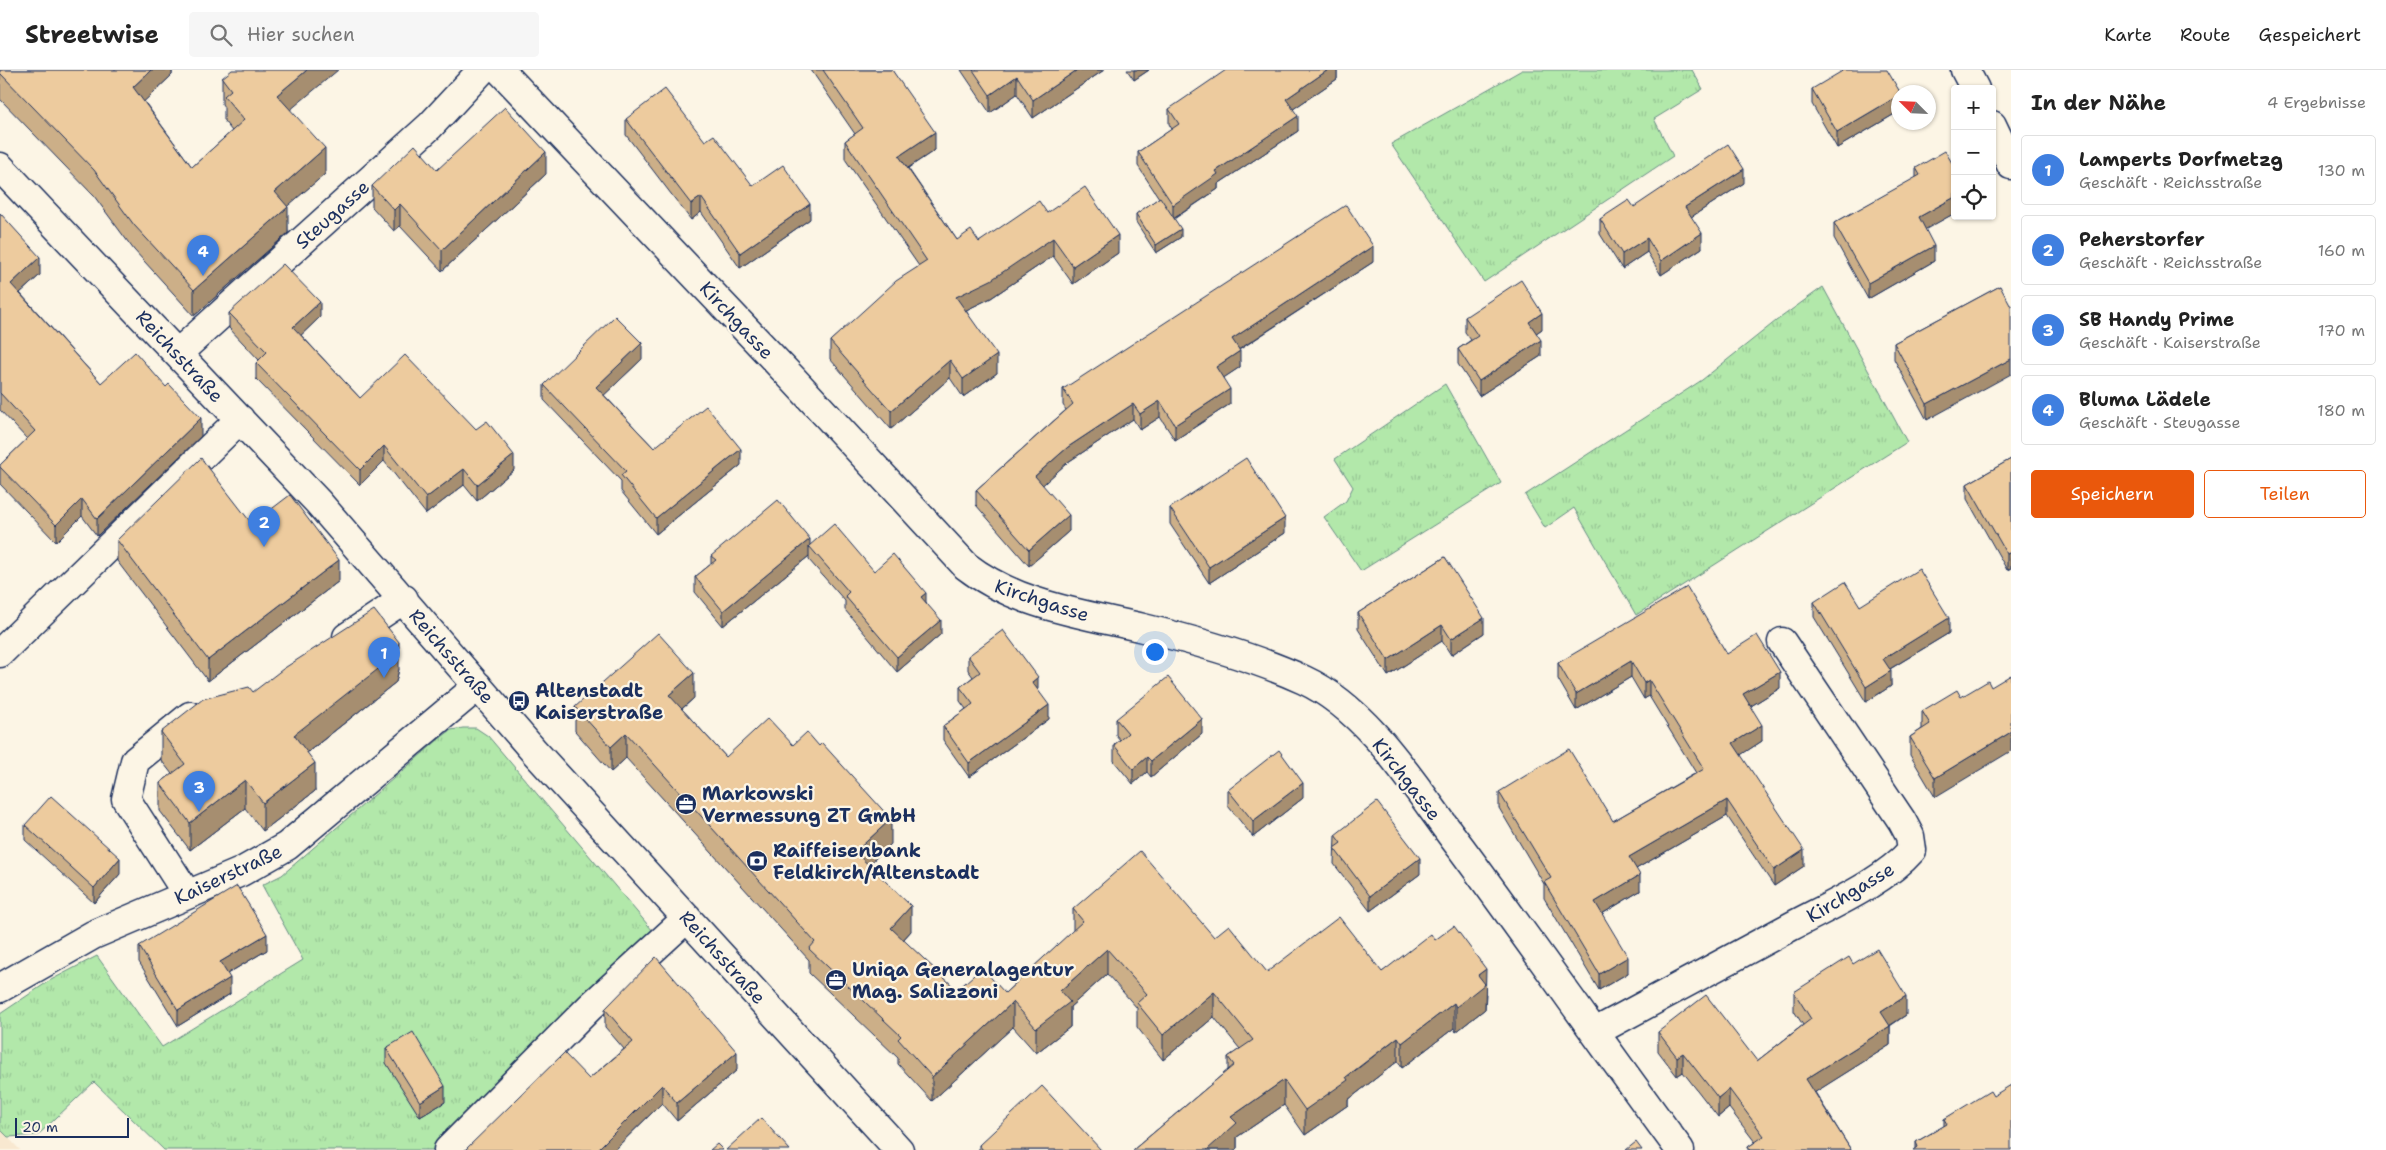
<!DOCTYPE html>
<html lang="de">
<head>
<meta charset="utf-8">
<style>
  :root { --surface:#fff; --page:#f6f6f6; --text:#222; --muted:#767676; --line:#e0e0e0; --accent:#ea580c }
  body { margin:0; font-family:"Shantell Sans",sans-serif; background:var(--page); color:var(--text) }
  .controls { position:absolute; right:15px; top:15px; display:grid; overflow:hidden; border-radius:5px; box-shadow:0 1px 4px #0004 }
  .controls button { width:45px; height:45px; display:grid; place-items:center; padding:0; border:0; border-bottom:1px solid var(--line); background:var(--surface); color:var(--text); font:25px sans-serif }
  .compass { position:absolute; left:1891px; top:15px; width:45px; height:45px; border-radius:50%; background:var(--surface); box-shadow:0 1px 4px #0004; rotate:294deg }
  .scale { position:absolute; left:15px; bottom:12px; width:114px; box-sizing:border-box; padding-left:5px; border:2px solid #1b2f5e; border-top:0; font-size:14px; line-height:18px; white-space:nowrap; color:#1b2f5e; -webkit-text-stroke:4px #fcf5e5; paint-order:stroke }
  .you { position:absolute; left:1154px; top:581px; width:18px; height:18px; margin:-12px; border:4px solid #fff; border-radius:50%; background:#1a73e8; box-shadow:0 0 0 8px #1a73e833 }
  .badge { display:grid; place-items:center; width:32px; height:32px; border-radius:50%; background:var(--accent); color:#fff; font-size:16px; font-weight:700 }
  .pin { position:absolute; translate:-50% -41px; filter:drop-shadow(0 1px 2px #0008) }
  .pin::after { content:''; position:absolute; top:26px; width:18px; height:15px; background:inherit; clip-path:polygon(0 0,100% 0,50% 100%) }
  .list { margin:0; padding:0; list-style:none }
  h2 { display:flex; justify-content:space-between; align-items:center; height:65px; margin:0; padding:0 20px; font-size:21px }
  h2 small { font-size:16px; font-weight:400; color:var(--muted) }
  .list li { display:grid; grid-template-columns:32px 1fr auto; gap:15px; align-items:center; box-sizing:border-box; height:70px; margin:0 10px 10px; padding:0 10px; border:1px solid var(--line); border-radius:5px }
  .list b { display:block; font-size:19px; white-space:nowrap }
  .list p { margin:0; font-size:16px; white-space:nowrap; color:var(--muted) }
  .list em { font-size:16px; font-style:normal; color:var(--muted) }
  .actions { display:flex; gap:10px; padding:15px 20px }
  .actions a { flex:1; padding:11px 0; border:1px solid var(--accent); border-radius:5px; text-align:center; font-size:18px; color:var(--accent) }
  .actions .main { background:var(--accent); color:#fff }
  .icon { flex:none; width:28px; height:28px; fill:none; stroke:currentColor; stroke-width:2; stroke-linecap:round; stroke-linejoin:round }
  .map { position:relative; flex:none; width:2011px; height:1080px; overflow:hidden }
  header { display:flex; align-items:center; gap:30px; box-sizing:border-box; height:70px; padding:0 25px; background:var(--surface); border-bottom:1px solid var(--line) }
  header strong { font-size:24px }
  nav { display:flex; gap:28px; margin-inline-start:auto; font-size:18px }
  .search { width:350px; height:45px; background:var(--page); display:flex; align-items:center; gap:12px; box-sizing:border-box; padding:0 18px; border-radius:5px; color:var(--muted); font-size:19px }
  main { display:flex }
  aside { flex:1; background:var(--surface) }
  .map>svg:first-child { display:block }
</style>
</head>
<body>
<header>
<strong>Streetwise</strong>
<div class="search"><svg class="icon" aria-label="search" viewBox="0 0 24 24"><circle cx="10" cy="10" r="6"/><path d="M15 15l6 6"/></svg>Hier suchen</div>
<nav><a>Karte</a><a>Route</a><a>Gespeichert</a></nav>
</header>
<main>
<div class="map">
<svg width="2011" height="1080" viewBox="0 0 2011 1080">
  <defs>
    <pattern id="grass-tufts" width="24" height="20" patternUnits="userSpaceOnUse" patternTransform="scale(1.25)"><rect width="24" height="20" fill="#b2e8aa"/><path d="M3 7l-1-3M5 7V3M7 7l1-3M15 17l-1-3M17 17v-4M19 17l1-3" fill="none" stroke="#98c795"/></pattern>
  </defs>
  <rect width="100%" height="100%" fill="#fcf5e5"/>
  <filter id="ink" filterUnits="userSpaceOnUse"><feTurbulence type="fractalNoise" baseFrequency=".02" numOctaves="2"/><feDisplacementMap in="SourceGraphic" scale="10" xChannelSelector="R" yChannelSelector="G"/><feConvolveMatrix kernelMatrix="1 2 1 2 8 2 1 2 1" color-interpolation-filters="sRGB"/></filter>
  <g filter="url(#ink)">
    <path fill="#f8e8d0" d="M0,1059L20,1080H0Z"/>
    <path fill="url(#grass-tufts)" stroke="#668c84" d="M1522,0H1692L1703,19L1654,49L1673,86L1484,212L1391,74Z
      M1823,217L1907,372L1636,545L1574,438L1545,458L1525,425L1702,310L1776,251Z
      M1445,314L1501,413L1361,501L1324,447L1346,431L1353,417L1335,389Z
      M463,658H476L488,666L653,861L432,1080H164L94,1012L38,1065L8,1067L0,1059V944L49,911L97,886L162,977L303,890L262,815L282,805L439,669L451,660Z"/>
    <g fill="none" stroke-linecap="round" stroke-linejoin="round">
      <g stroke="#1b2f5e" stroke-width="31">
        <path id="minor" d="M500,0L793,309L966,496C1016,535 1083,544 1143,558C1197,571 1254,587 1304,610C1371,641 1417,721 1461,778C1535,878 1606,980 1680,1080
          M1965,0L1975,19
          M1992,55L2011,95
          M0,97L318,432L533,680L899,1080
          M178,283L430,56L482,0
          M347,567L404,529
          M0,583L240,349
          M187,824L126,729L135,691L190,646
          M0,918L93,865L241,802L287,776L478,616
          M1595,962C1660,927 1725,892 1790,857C1829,836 1883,813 1912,780L1910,766L1902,751L1782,572
          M448,1080L590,937L687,848"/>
      </g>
      <use href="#minor" stroke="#fcf5e5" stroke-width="28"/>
    </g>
    <path fill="#ccaf88" stroke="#1b2f5e" d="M0,0H172V5L144,31L192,97L232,61L224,51V37L222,34V8L290,40L325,104L287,136L288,163L194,246L134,180L94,126L0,29Z
      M811,0H892L935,80L908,98L957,170L979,172L1047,143L1118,183L1073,214L1053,186L991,228L966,240L997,303L963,327L950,308L891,359L830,289V271L919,196L845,89V71L855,64Z
      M961,0H1104L1033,48L1017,24L990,43Z
      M1127,0H1149L1134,10Z
      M1337,0V9L1293,39L1298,61L1218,114V119L1174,149L1181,167L1156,183L1136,152V144L1159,128L1138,96V82L1172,59L1169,54V39Z
      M1812,19L1898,22V42L1837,78L1812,34Z
      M626,49L705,71L753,116L810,149L740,198L701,142L691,150L626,65Z
      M1916,98L1955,143L1925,159L1934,191L1868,229L1834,168V153L1916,108Z
      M437,100L546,104L442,201L400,156L394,161L372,137V116Z
      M1744,113L1691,147L1702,178L1661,205L1647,182L1622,199L1600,164V149L1634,137Z
      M0,143L40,205L20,223L101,313L201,366L97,466L82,446L56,472L0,414V395L27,369L0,340Z
      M1373,192L1239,280L1240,297L1223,308L1230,334L1175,370L1160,347L1140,360L1133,349L1068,392L1042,415L1069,461L1029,496L976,435V420L1066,340L1063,335V319Z
      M2000,216L1927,350L1894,289V273Z
      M229,243L320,247L301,265L360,328L514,400L477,431L464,415L426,444L384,391L360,415L256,309V293L259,290L229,258Z
      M1465,247L1542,259L1536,263L1541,286L1479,326L1458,294V279L1471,270L1465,262Z
      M642,289L604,325L654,378L741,395L656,464L621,421V411L544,330V315Z
      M2011,389V498L2007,500L1967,429V414Z
      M1170,438L1285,463L1209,513L1170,454Z
      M252,454L339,511L208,611L117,491V470Z
      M810,475L874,501L926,532L941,564L897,602L845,540V531L809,490V486L723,556L695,522V507L711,494V486Z
      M1445,487L1484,563L1451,585L1442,571L1388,606L1358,559V543Z
      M1814,532L1860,536L1949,563L1890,599L1891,616L1866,632L1814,547Z
      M1727,584L1780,618L1751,636L1762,671L1740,685L1804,796L1774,816L1727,746L1636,799L1640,821L1602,844L1628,903L1599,920L1544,828V814L1499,738V722L1613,751L1696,703L1649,626L1644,629L1631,607L1576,640L1558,609V593Z
      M968,586L1038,620L1049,649L969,707L943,670V656L966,639L960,631V617L973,607L968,600Z
      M399,599L396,612L307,683L315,721L263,761L245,738L190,780L160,741V713L172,704L161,690V662L253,622Z
      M1961,627L1935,727L1910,685V667L1922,659V641Z
      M694,628L682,639L726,687L793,675L891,774L868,795L911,861L903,870L957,920L1005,923L1073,861V839L1214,867L1267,902H1382L1435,870L1486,924L1485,939L1456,962L1454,958L1402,998L1398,991L1348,1030V1035L1305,1065L1284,1035L1237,1067V1078L1235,1080H1133L1228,1000V987L1240,979L1214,947L1163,990L1137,957V938L1107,904L1070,937V957L1036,983L1013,957L932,1031L898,994V988L809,903V890L626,688L611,702L575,661V637Z
      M1116,649L1202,664L1151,707L1147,702L1133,714L1114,691V675L1120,670L1116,665Z
      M1228,720L1303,728L1253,767L1228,736Z
      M25,755L120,804L94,833L25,770Z
      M1335,765L1420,804L1370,841L1334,794Z
      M139,876L267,880L227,904L230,924L178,956L139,892Z
      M1853,894L1906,945L1890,956V975L1815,1022L1851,1080H1748V1077L1755,1072L1729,1038L1718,1047L1683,1002L1677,1006L1658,981V962L1757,991L1803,955L1794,941V922Z
      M605,939L737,1000L677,1051L662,1033L614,1080H465L589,1009L624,979L605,957Z
      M386,978L445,1032L420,1047L386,993Z
      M1993,1026L1916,1079V1072L1944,1056V1049Z
      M979,1075L1101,1080H979Z"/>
    <path fill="#a68e6f" stroke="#1b2f5e" d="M151,0H172V5L133,42V17Z
      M307,0H338L277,51V25Z
      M1077,0H1104L1033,48V30Z
      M1134,0H1149L1134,10Z
      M1328,0H1337V9L1286,44V29Z
      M1017,6V24L990,43V25Z
      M1898,26V42L1837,78V62Z
      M1298,46V61L1218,114V119L1173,149V135L1216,101Z
      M935,62V80L899,104V86Z
      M325,78V104L275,147V122Z
      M546,82V104L442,201V180Z
      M1744,99V113L1685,151V137Z
      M701,127V142L691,150V134Z
      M1955,127V143L1919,163V147Z
      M400,134V156L394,161V140Z
      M810,134V149L740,198V183Z
      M288,137V163L194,246V220Z
      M1181,159V167L1156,183V175Z
      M1702,163V178L1661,205V191Z
      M1118,165V183L1073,214V196Z
      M1053,168V186L991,228L956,245V227Z
      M1647,168V182L1622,199V184Z
      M1373,176V192L1232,284V269Z
      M1934,176V191L1868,229V213Z
      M40,187V205L11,231V214Z
      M320,232V247L293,273V257Z
      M1542,243V259L1529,268V252Z
      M1541,270V286L1479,326V311Z
      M642,273V289L596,333V317Z
      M1240,281V297L1216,313V297Z
      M997,285V303L963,327V309Z
      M2011,289V304L1927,350V334Z
      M950,290V308L891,359V341Z
      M1230,319V334L1175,370V355Z
      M1160,331V347L1140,360V344Z
      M1133,334V349L1068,392L1035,422V406L1068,377Z
      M201,348V366L97,466V449Z
      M384,376V391L360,415V400Z
      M741,379V395L656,464V448Z
      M514,385V400L477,431V415Z
      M464,399V415L426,444V428Z
      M82,429V446L56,472V455Z
      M1069,445V461L1029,496V480Z
      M1285,448V463L1209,513V497Z
      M810,469V478L809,476V486L723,556V541Z
      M2011,482V498L2007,500V484Z
      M339,490V511L208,611V590Z
      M926,523V537L921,527Z
      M1484,548V563L1451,585V569Z
      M1949,548V563L1883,603V589Z
      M941,550V564L897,602V587Z
      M1442,555V571L1388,606V590Z
      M399,572V599L396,612L294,693V665Z
      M1631,591V607L1576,640V624Z
      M1891,601V616L1866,632V617Z
      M1780,602V618L1743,641V624Z
      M694,603V628L669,650V625Z
      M1038,607V621L1032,612Z
      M1649,610V626L1644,629V613Z
      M1049,635V649L969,707V693Z
      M1202,649V664L1151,707V691Z
      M1762,655V671L1733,690V673Z
      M2011,662V681L1935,727V708Z
      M626,663V688L611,702V677Z
      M1147,687V702L1133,714V699Z
      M315,693V721L263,761V733Z
      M245,710V738L190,780V753Z
      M1303,713V728L1253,767V751Z
      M1727,730V746L1629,803V787Z
      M891,749V774L855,807V782Z
      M1804,780V796L1774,816V800Z
      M120,788V804L94,833V818Z
      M1420,788V804L1370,841V826Z
      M1640,805V821L1595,848V832Z
      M911,836V861L891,883V858Z
      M267,864V880L220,908V892Z
      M1107,879V904L1070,937V957L1036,983V958L1060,921Z
      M1628,887V903L1599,920V904Z
      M1486,899L1485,939L1456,962V937L1478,905Z
      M230,908V924L178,956V940Z
      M1214,922V947L1163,990V965Z
      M1906,926V945L1881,961V942Z
      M1013,932V957L932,1031V1007Z
      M1454,933V958L1402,998V973Z
      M1890,956V975L1806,1028V1009Z
      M1398,967V991L1348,1030V1035L1305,1065V1040Z
      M737,982V1000L677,1051V1033Z
      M1683,983V1002L1677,1006V987Z
      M1284,1010V1035L1237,1067V1078L1235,1080H1207L1231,1047Z
      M662,1015V1033L614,1080H597Z
      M445,1016V1032L420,1047V1032Z
      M1729,1019V1038L1718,1047V1028Z"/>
    <path fill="#edcb9e" stroke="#1b2f5e" d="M0,0H151L133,17L192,97L244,50L224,26L231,20L222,8L232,0H307L277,25L325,78L275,122L288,137L194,220L134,155L94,100L0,3Z
      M823,0H892L935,62L899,86L957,170L971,160L979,172L1039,131L1047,143L1085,117L1118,165L1073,196L1053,168L991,210L956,227L997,285L963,309L950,290L891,341L830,271L896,211L927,191L845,71L863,58Z
      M973,0H1077L1033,30L1017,6L990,25Z
      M1226,0H1328L1286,29L1298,46L1216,101L1218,104L1173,135L1138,82L1179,54L1169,39Z
      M1844,0H1887L1900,22H1898V26L1837,62L1812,19Z
      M665,19L705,71L714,65L753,116L783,95L810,134L740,183L701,127L691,134L626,49Z
      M505,37L546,82L442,180L400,134L394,140L372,116L415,75L437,100Z
      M1728,74L1744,99L1685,137L1702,163L1661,191L1647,168L1622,184L1600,149L1629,130L1634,137Z
      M1945,81L1955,98V127L1919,147L1934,176L1868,213L1834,153L1920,105L1916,98Z
      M1160,127L1181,159L1156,175L1136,144Z
      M1346,135L1373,176L1232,269L1240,281L1216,297L1230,319L1175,355L1160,331L1140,344L1133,334L1068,377L1035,406L1069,445L1029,480L976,420L1073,334L1063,319Z
      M0,143L40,187L11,214L101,313L135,282L166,317L169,314L201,348L97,449L82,429L56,455L0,397V395L35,361L0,323Z
      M283,194L320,232L293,257L360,328L405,285L476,359L487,351L514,385L477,415L464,399L426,428L384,376L360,400L256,293L267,282L229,243Z
      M1521,210L1542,243L1529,252L1541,270L1479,311L1458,279L1478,266L1465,247Z
      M2000,216L2010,235H2011V289L1927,334L1894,273Z
      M615,246L642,273L596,317L654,378L706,336L741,379L656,448L621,405L626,401L544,315Z
      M201,388L252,454L290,425L339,490L208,590L117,470Z
      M1246,388L1285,448L1209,497L1170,438Z
      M2011,389V482L2007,484L1967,414Z
      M778,430L810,469L723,541L695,507L716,490L711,486Z
      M834,454L874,501L893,484L926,523L921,527L941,550L897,587L845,526L849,522L809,476Z
      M1445,487L1484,548L1451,569L1442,555L1388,590L1358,543Z
      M1919,499L1949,548L1883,589L1891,601L1866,617L1814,532L1845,512L1860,536Z
      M1687,517L1727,584L1757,565L1780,602L1743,624L1762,655L1733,673L1804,780L1774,800L1727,730L1629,787L1640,805L1595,832L1628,887L1599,904L1544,812L1551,808L1499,722L1569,679L1613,751L1704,699L1649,610L1644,613L1631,591L1576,624L1558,593Z
      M374,540L399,572L396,585L294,665L315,693L263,733L245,710L190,753L160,713L185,694L161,662L203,629L249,617L253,622L283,599Z
      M1003,560L1038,607L1032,612L1049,635L969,693L943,656L973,634L960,617L980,602L968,586Z
      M658,563L694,603L669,625L726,687L768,648L793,675L807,662L819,676L822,673L891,749L855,782L911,836L891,858L957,920L982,898L1005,923L1083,851L1073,839L1140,781L1214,867L1229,855L1267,902L1339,847L1382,902L1431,864L1435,870L1454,856L1486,899L1478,905L1485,914L1456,937L1454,933L1402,973L1398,967L1346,1007L1348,1010L1305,1040L1284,1010L1231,1047L1237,1053L1207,1080H1133L1234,995L1228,987L1253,970L1214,922L1163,965L1137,933L1147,924L1107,879L1060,921L1070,932L1036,958L1013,932L932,1007L898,969L901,966L809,879L815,872L626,663L611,677L575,637Z
      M2011,605V662L1935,708L1910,667L1930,654L1922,641L1957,620L1961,627L1988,611L1991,617Z
      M1168,607L1202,649L1151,691L1147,687L1133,699L1114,675L1128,663L1116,649Z
      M1279,680L1303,713L1253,751L1228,720Z
      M51,726L120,788L94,818L25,755Z
      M1377,732L1420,788L1370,826L1334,778L1341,773L1335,765Z
      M237,816L267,864L220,892L230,908L178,940L139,876Z
      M1877,879L1906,926L1881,942L1890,956L1806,1009L1851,1080H1750L1748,1077L1764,1066L1729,1019L1718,1028L1683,983L1677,987L1658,962L1706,925L1757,991L1811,949L1794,922L1849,887L1853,894Z
      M656,887L737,982L677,1033L662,1015L597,1080H465L564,983L589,1009L633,972L605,939Z
      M413,962L445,1016L420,1032L386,978Z
      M2011,1015V1080H1914L1918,1077L1916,1072L1947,1054L1944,1049L1990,1021L1993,1026Z
      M1042,1016L1101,1080H983L979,1075Z
      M761,1048L790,1080H726Z
      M1636,1072L1642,1080H1626Z
      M717,1074L723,1080H710Z"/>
  </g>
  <defs>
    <g id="bus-disc" transform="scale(1.125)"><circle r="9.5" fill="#1b2f5e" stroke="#fcf5e5"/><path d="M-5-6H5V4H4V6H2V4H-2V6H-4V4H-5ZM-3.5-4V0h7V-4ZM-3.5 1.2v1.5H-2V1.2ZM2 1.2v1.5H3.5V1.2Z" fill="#fff"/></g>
    <g id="office-disc" transform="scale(1.125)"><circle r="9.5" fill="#1b2f5e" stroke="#fcf5e5"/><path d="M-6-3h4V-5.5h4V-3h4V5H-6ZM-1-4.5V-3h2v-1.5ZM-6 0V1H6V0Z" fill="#fff"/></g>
    <g id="bank-disc" transform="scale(1.125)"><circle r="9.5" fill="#1b2f5e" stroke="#fcf5e5"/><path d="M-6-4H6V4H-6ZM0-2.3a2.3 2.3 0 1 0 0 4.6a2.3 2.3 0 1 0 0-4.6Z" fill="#fff"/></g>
  </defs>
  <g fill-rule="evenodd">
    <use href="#bus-disc" x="519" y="631"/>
    <use href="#office-disc" x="686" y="734"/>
    <use href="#bank-disc" x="757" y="791"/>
    <use href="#office-disc" x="836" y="910"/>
  </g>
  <g text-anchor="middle" stroke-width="4.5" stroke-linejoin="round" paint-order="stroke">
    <g font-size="19" fill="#1b2f5e" stroke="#fcf5e5">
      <text transform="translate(332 144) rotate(-42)" y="7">Steugasse</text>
      <text transform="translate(737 250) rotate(47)" y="7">Kirchgasse</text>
      <text transform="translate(180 286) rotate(47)" y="7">Reichsstraße</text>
      <text transform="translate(1042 530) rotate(18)" y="7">Kirchgasse</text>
      <text transform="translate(452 586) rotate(49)" y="7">Reichsstraße</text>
      <text transform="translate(1407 709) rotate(52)" y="7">Kirchgasse</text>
      <text transform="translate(228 804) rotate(-25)" y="7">Kaiserstraße</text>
      <text transform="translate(1850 822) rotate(-31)" y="7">Kirchgasse</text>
      <text transform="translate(723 887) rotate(48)" y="7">Reichsstraße</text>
    </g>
    <g font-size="19" font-weight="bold" fill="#1b2f5e" stroke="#fcf5e5" text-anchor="start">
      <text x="535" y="627">Altenstadt<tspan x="535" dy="22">Kaiserstraße</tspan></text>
      <text x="702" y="730">Markowski<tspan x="702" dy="22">Vermessung ZT GmbH</tspan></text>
      <text x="773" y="787">Raiffeisenbank<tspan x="773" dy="22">Feldkirch/Altenstadt</tspan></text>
      <text x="852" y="906">Uniqa Generalagentur<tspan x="852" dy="22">Mag. Salizzoni</tspan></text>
    </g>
  </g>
</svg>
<div class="controls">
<button>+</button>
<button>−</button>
<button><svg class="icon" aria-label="locate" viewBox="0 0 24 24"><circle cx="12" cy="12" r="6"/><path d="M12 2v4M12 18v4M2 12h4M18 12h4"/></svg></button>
</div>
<svg class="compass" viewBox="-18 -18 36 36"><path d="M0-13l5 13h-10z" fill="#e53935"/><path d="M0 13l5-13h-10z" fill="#767676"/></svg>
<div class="scale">20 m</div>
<div class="you"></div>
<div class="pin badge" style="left:384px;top:608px;background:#3f7fe0">1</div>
<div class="pin badge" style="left:264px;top:477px;background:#3f7fe0">2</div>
<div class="pin badge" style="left:199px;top:742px;background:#3f7fe0">3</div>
<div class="pin badge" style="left:203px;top:206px;background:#3f7fe0">4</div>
</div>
<aside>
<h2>In der Nähe<small>4 Ergebnisse</small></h2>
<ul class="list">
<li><span class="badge" style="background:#3f7fe0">1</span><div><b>Lamperts Dorfmetzg</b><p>Geschäft · Reichsstraße</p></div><em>130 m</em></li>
<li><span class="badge" style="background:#3f7fe0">2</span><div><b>Peherstorfer</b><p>Geschäft · Reichsstraße</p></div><em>160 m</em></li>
<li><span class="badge" style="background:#3f7fe0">3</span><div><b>SB Handy Prime</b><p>Geschäft · Kaiserstraße</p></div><em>170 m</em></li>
<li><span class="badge" style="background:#3f7fe0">4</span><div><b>Bluma Lädele</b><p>Geschäft · Steugasse</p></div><em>180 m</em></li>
</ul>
<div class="actions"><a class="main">Speichern</a><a>Teilen</a></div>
</aside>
</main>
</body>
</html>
